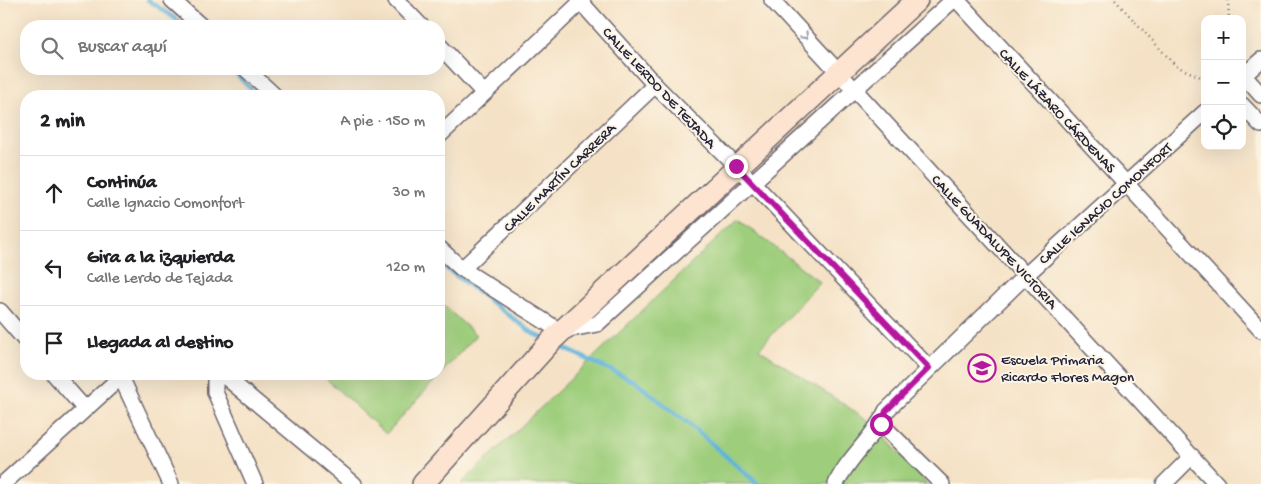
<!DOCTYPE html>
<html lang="es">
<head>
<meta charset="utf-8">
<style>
  :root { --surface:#fff; --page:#f2f2f2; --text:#202124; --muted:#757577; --line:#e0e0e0 }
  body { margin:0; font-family:"Gochi Hand",sans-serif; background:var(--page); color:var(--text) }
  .controls { position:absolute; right:15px; top:15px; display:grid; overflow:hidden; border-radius:10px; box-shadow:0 5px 20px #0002 }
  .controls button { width:45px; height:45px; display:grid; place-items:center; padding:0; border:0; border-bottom:1px solid var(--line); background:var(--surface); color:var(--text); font:25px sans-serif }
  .stop { position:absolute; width:15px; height:15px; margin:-11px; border:4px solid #b5179e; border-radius:50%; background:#fff }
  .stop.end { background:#b5179e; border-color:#fff; box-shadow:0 1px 5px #0008 }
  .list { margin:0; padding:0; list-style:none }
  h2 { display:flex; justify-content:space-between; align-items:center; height:65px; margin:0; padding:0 20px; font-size:21px }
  h2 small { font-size:16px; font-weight:400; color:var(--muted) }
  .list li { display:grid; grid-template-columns:32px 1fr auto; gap:15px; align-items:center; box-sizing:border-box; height:75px; padding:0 20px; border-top:1px solid var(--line) }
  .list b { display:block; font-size:19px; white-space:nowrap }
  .list p { margin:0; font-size:16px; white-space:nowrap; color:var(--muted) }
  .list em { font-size:16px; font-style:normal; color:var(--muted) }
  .icon { flex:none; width:28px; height:28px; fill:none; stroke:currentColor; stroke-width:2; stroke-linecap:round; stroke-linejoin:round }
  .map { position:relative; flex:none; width:1261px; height:484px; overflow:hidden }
  .search { position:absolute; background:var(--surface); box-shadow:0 5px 20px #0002; left:20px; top:20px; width:425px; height:55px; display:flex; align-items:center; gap:12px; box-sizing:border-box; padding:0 18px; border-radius:20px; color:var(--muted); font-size:19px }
  .panel { position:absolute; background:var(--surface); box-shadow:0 5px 20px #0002; left:20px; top:90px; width:425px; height:290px; border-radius:20px }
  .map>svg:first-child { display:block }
</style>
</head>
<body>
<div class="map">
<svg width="1261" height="484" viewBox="0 0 1261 484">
  <rect width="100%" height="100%" fill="#fcf5e5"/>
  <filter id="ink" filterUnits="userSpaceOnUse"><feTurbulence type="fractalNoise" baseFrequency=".02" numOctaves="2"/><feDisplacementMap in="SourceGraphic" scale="10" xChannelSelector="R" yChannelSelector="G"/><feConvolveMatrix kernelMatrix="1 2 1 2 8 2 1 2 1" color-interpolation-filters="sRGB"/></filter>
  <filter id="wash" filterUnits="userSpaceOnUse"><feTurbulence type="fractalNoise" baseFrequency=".0096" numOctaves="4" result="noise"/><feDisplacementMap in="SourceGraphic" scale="20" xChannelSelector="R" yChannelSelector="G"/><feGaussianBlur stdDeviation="1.12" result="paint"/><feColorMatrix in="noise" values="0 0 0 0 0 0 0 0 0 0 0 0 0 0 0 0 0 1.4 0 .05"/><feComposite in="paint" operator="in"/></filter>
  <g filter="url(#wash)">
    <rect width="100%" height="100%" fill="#f5e2c6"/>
    <path fill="#9ece7c" stroke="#60785c" d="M738,219L820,282L759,349L871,422L927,484H461Z
      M439,301L476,335L386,434L321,374H439Z"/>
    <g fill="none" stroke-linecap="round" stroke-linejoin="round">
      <path stroke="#5eb4db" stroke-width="4.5" d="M148,0L186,26
        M231,69L258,96
        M439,263L534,334L545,339
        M557,345L634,381L689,424L758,484"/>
    </g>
  </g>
  <g filter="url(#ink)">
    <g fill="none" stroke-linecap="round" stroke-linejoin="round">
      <g stroke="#6c656c" stroke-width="18">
        <path id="street" d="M172,0L201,26
          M396,0L421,26
          M579,0L655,85L752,182L929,368
          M772,0L1217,484
          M957,0L1261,330
          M439,45L484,93
          M246,69L275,96
          M1244,76L1261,95
          M1242,77L1261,60
          M1242,105L1261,125
          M439,136L581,2
          M439,248L462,269L560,331L597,324L953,0
          M462,269L655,85
          M0,311L26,341
          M54,374L85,409
          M215,374V392L255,484
          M222,374L354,484
          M121,377L171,484
          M881,424L942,484
          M3,484L124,374
          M836,484C848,457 874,438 886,411L1026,275L1205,112
          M1164,484L1192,456"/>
      </g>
      <g stroke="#6c656c" stroke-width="24">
        <path id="secondary" d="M423,484L552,340L917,0"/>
      </g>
      <path stroke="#6c656c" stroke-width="2.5" stroke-dasharray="1 4" stroke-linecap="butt" d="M1115,0L1176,66L1205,79
        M1228,0L1229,19"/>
      <use href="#street" stroke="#fff" stroke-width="15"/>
      <use href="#secondary" stroke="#fde4d0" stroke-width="21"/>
    </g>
    <defs><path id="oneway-chevron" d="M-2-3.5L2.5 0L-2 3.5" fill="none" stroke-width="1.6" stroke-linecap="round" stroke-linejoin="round" transform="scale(1.25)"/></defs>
    <use stroke="#9c9ca7" href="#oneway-chevron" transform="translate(805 36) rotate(47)"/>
  </g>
  <g fill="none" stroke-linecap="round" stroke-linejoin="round" filter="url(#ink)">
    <path stroke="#b5179e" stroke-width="6" d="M736,166L929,368L886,411L881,424"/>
  </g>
  <defs>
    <g id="school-ring" transform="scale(1.4375)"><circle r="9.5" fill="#fcf5e5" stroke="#b5179e" stroke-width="1.5"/><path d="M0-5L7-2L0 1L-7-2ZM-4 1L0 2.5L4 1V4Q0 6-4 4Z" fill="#b5179e"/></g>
  </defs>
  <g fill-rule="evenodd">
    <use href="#school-ring" x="982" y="368"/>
  </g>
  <g text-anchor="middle" stroke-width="4" stroke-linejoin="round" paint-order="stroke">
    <g font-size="15" fill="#22223b" stroke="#fcf5e5">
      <text transform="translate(660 87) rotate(47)" y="5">CALLE LERDO DE TEJADA</text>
      <text transform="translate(1058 110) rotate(47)" y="5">CALLE LÁZARO CÁRDENAS</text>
      <text transform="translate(559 177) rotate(-44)" y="5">CALLE MARTÍN CARRERA</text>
      <text transform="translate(1105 203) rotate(-42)" y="5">CALLE IGNACIO COMONFORT</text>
      <text transform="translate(995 241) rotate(47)" y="5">CALLE GUADALUPE VICTORIA</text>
    </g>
    <g font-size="15" fill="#22223b" stroke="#fcf5e5" text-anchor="start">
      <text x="1001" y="364">Escuela Primaria<tspan x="1001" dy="17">Ricardo Flores Magon</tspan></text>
    </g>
  </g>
</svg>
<div class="controls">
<button>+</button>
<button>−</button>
<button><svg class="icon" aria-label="locate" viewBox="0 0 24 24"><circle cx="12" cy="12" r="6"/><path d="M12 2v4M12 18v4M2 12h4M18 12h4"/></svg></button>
</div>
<div class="stop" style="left:881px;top:424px"></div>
<div class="stop end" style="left:736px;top:166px"></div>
<div class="search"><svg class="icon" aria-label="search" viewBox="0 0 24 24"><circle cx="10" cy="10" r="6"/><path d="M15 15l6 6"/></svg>Buscar aquí</div>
<section class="panel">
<h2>2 min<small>A pie · 150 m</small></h2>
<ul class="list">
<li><svg class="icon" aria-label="ahead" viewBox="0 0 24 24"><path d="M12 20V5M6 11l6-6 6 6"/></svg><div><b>Continúa</b><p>Calle Ignacio Comonfort</p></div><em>30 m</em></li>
<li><svg class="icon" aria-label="left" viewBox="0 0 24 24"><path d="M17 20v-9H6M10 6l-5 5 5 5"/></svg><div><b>Gira a la izquierda</b><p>Calle Lerdo de Tejada</p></div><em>120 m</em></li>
<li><svg class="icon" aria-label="arrive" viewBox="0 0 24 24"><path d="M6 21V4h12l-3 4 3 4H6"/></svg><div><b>Llegada al destino</b></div></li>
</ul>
</section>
</div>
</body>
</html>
